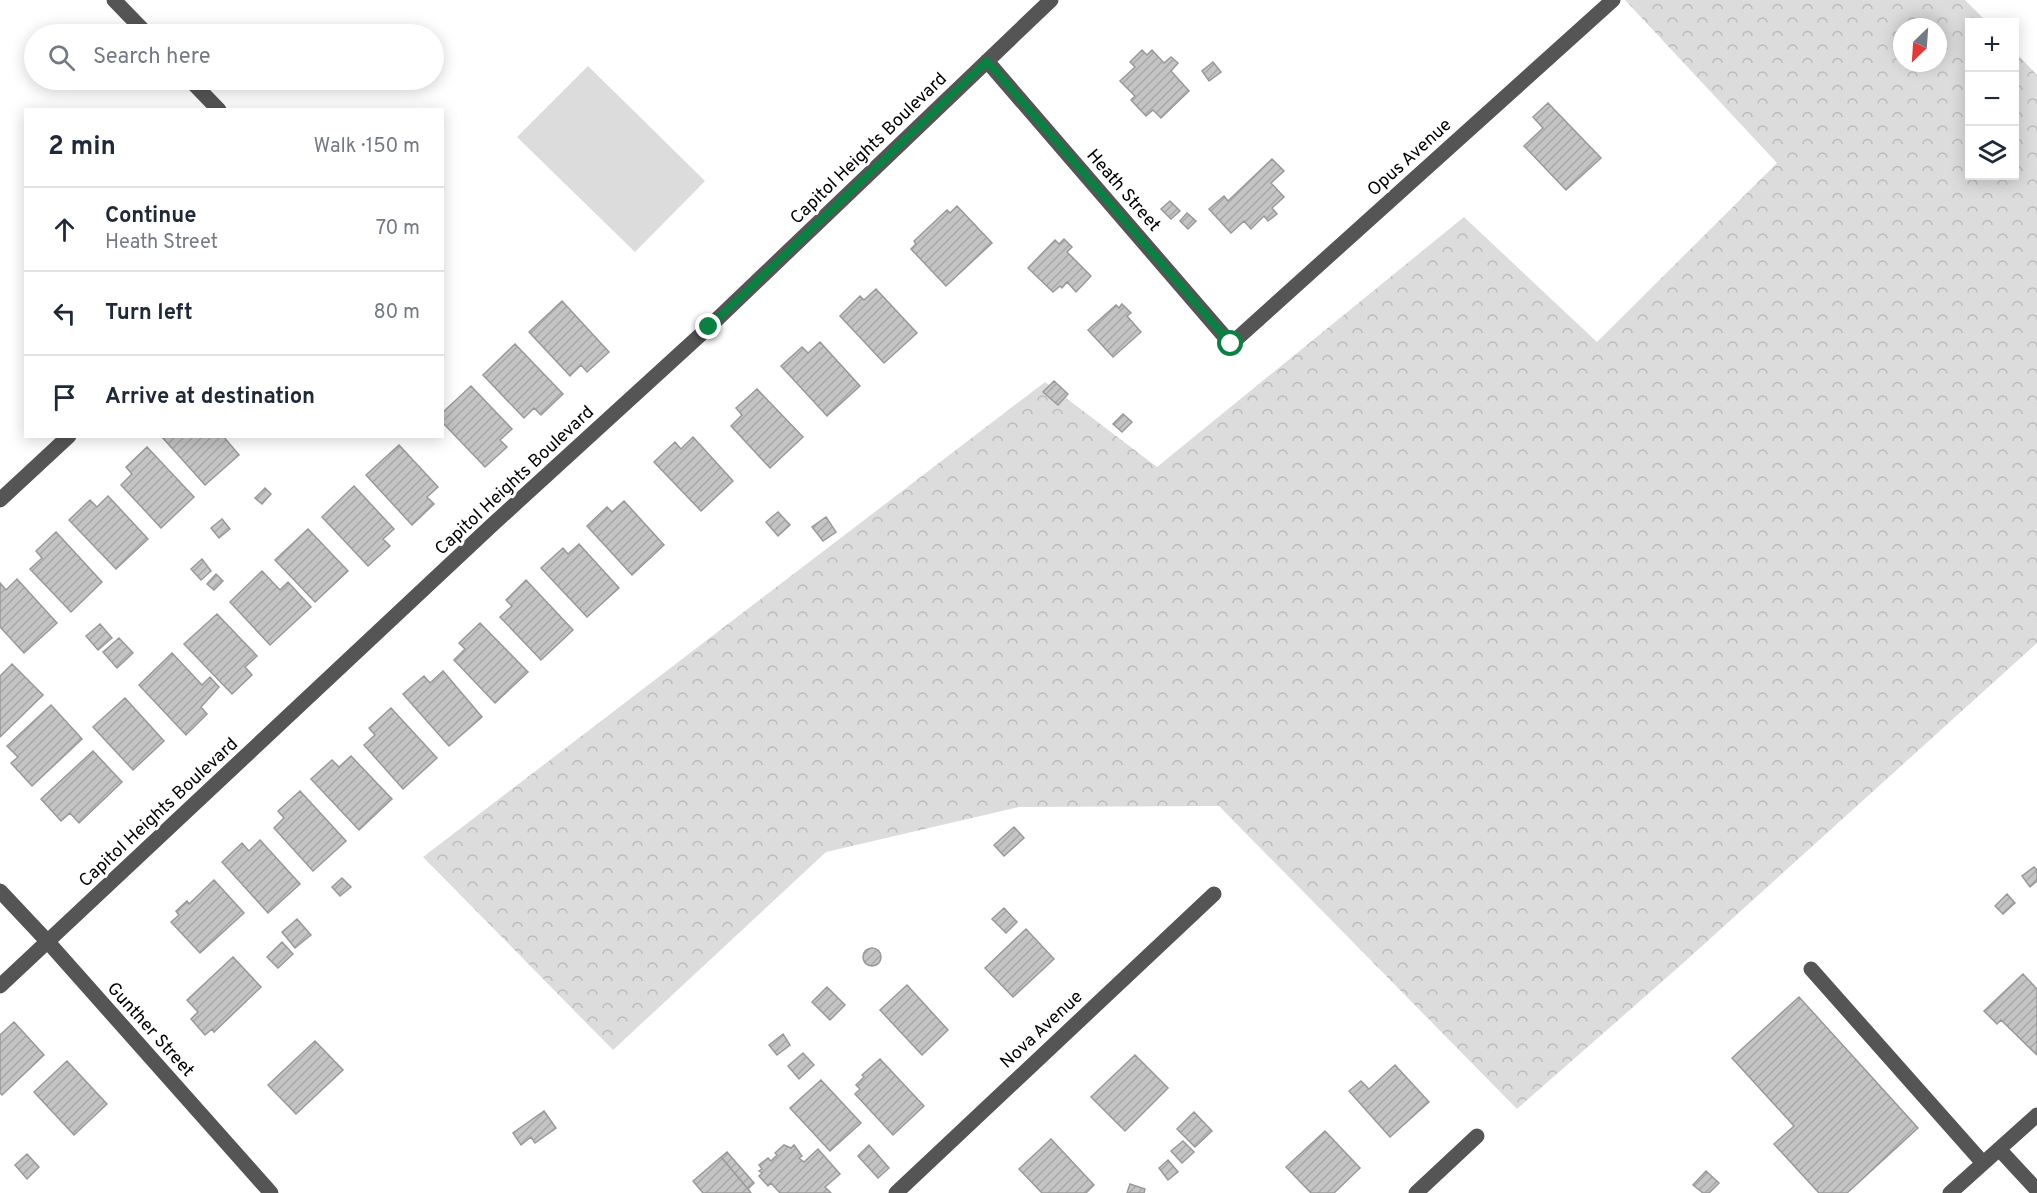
<!DOCTYPE html>
<html lang="en">
<head>
<meta charset="utf-8">
<style>
  :root { --surface:#fff; --page:#f2f2f3; --text:#1f2937; --muted:#747a83; --line:#e0e1e3 }
  body { margin:0; font-family:Overpass,sans-serif; background:var(--page); color:var(--text) }
  .controls { position:absolute; right:18px; top:18px; display:grid; overflow:hidden; border-radius:0px; box-shadow:0 3px 15px #0003 }
  .controls button { width:54px; height:54px; display:grid; place-items:center; padding:0; border:0; border-bottom:2px solid var(--line); background:var(--surface); color:var(--text); font:30px sans-serif }
  .compass { position:absolute; left:1893px; top:18px; width:54px; height:54px; border-radius:50%; background:var(--surface); box-shadow:0 3px 15px #0003; rotate:205deg }
  .stop { position:absolute; width:18px; height:18px; margin:-14px; border:4px solid #0b8043; border-radius:50%; background:#fff }
  .stop.end { background:#0b8043; border-color:#fff; box-shadow:0 2px 6px #0008 }
  .list { margin:0; padding:0; list-style:none }
  h2 { display:flex; justify-content:space-between; align-items:center; height:78px; margin:0; padding:0 24px; font-size:26px }
  h2 small { font-size:20px; font-weight:400; color:var(--muted) }
  .list li { display:grid; grid-template-columns:39px 1fr auto; gap:18px; align-items:center; box-sizing:border-box; height:84px; padding:0 24px; border-top:2px solid var(--line) }
  .list b { display:block; font-size:22px; white-space:nowrap }
  .list p { margin:0; font-size:20px; white-space:nowrap; color:var(--muted) }
  .list em { font-size:20px; font-style:normal; color:var(--muted) }
  .icon { flex:none; width:33px; height:33px; fill:none; stroke:currentColor; stroke-width:2; stroke-linecap:round; stroke-linejoin:round }
  .map { position:relative; flex:none; width:2037px; height:1193px; overflow:hidden }
  .search { position:absolute; background:var(--surface); box-shadow:0 3px 15px #0003; left:24px; top:24px; width:420px; height:66px; display:flex; align-items:center; gap:15px; box-sizing:border-box; padding:0 21px; border-radius:33px; color:var(--muted); font-size:22px }
  .panel { position:absolute; background:var(--surface); box-shadow:0 3px 15px #0003; left:24px; top:108px; width:420px; height:330px; border-radius:0px }
  .map>svg:first-child { display:block }
</style>
</head>
<body>
<div class="map">
<svg width="2037" height="1193" viewBox="0 0 2037 1193">
  <defs>
    <pattern id="forest-crowns" width="20" height="18" patternUnits="userSpaceOnUse" patternTransform="scale(1.5)"><rect width="20" height="18" fill="#dcdcdc"/><path d="M2 6a3 3 0 1 1 6 0M12 15a3 3 0 1 1 6 0" fill="none" stroke="#bbb"/></pattern>
    <pattern id="building-hatch" width="6" height="6" patternUnits="userSpaceOnUse" patternTransform="scale(1.5)"><rect width="6" height="6" fill="#c4c4c4"/><path d="M-1 1l2-2M0 6l6-6M5 7l2-2" fill="none" stroke="#a7a7a7"/></pattern>
  </defs>
  <rect width="100%" height="100%" fill="#fff"/>
  <path fill="url(#forest-crowns)" fill-rule="evenodd" d="M1625,0H1965L1987,22H1970V176H2014L2015,52L2037,75V643L1681,965L1517,1109L1219,806L1019,807L826,852L613,1050L423,857L1045,382L1157,467L1464,217L1597,342L1777,163ZM1902,27H1938V63H1902Z"/>
  <path fill="#dcdcdc" d="M588,66L705,181L635,252L517,137Z"/>
  <path fill="url(#building-hatch)" stroke="#999" stroke-width="1.5" d="M1142,50L1147,55L1152,50L1164,63L1171,57L1178,63L1171,71L1189,91L1161,118L1153,110L1146,116L1131,100L1135,96L1120,81L1135,67L1130,62Z
    M1213,62L1221,72L1209,81L1202,71Z
    M1548,103L1601,158L1566,190L1524,146L1543,128L1533,117Z
    M1272,159L1284,171L1271,183L1284,197L1272,208L1277,214L1268,221L1264,216L1251,229L1244,221L1231,233L1209,209L1224,196L1228,201Z
    M1170,201L1180,211L1171,219L1161,209Z
    M957,206L992,243L946,286L911,249L916,244L914,241L947,210L950,213Z
    M1187,213L1196,221L1188,229L1180,221Z
    M1064,239L1072,247L1067,252L1091,276L1076,292L1067,282L1062,288L1060,286L1053,292L1028,268L1055,240L1059,244Z
    M876,289L917,333L884,363L840,316L860,296L864,300Z
    M562,301L609,352L587,372L581,365L570,376L529,332Z
    M1122,304L1131,313L1127,316L1141,332L1113,357L1088,330L1116,305L1119,308Z
    M820,342L860,386L827,416L781,366L802,347L808,353Z
    M515,344L563,394L541,415L534,408L524,418L483,375Z
    M1054,381L1068,394L1058,405L1043,392Z
    M471,386L512,429L500,440L507,447L485,467L442,422V413Z
    M757,389L803,437L770,468L731,426L742,415L736,408Z
    M1123,414L1132,422L1122,432L1113,424Z
    M161,436H223L239,455L205,485Z
    M693,437L733,481L701,511L654,462L675,442L681,449Z
    M399,445L438,487L427,497L434,504L412,525L366,475Z
    M147,447L194,497L161,528L121,485L132,474L126,467Z
    M354,486L394,529L383,539L390,546L368,566L322,517Z
    M265,488L271,494L262,504L255,498Z
    M108,496L148,539L116,569L69,520L90,500L97,507Z
    M624,501L664,545L632,575L587,526L607,507L612,512Z
    M778,512L790,525L778,536L766,522Z
    M826,517L836,532L823,541L812,527Z
    M222,519L230,529L219,538L211,528Z
    M308,529L348,571L315,602L275,560Z
    M56,532L102,582L71,612L30,569L42,558L36,551Z
    M579,544L619,588L587,617L541,568L563,548L568,554Z
    M202,559L211,571L201,580L191,569Z
    M262,571L280,590L288,582L311,607L270,645L230,602Z
    M216,574L223,581L214,590L207,584Z
    M17,579L57,623L24,653L0,627V583L6,590Z
    M526,580L573,630L541,660L500,617L512,606L506,600Z
    M217,614L257,656L245,667L252,675L232,694L184,644Z
    M480,623L528,672L495,703L454,660L465,649L459,643Z
    M100,624L112,638L98,650L86,636Z
    M119,638L133,653L117,668L103,652Z
    M172,653L202,685L210,677L219,687L201,707L207,714L186,735L139,685Z
    M12,664L43,695L0,737V676Z
    M443,671L482,717L449,746L403,694L424,676L430,683Z
    M125,698L164,741L133,770L93,727Z
    M51,705L82,739L32,786L11,763L18,757L7,746Z
    M391,708L437,758L403,789L364,745L375,735L369,728Z
    M93,751L122,782L79,823L70,813L61,821L41,799Z
    M351,756L392,799L359,830L311,779L332,760L339,767Z
    M300,791L346,841L313,871L274,828L284,818L278,811Z
    M1014,827L1024,838L1004,856L994,845Z
    M260,840L300,884L268,913L222,862L242,843L249,851Z
    M2034,867L2037,870V881L2030,887L2022,876Z
    M342,878L351,887L340,896L332,887Z
    M214,880L244,913L200,953L171,922L179,915L176,911L187,901L189,904Z
    M2007,894L2015,903L2003,914L1995,906Z
    M1004,908L1017,922L1006,933L992,919Z
    M297,919L311,935L295,948L282,932Z
    M1026,929L1054,959L1013,997L985,968Z
    M282,942L293,954L278,968L267,957Z
    M863 957a9 9 0 1 1 18 0a9 9 0 1 1-18 0Z
    M233,957L261,987L214,1032L212,1029L205,1035L191,1019L198,1012L187,1000Z
    M2023,974L2037,989V1055L2001,1020L1997,1024L1984,1011Z
    M907,985L948,1030L922,1055L880,1010Z
    M827,987L845,1005L830,1020L812,1002Z
    M1799,997L1918,1128L1847,1193H1819L1774,1144L1794,1126L1732,1058Z
    M14,1022L44,1055L2,1095L0,1093V1035Z
    M783,1034L790,1045L777,1055L769,1045Z
    M315,1041L343,1070L296,1114L268,1085Z
    M803,1053L814,1065L799,1079L788,1066Z
    M1135,1055L1168,1088L1125,1131L1091,1097Z
    M880,1059L924,1106L893,1135L855,1094L860,1089L856,1085L864,1077L862,1075Z
    M67,1061L107,1104L74,1135L34,1092Z
    M1395,1065L1429,1102L1390,1137L1349,1091L1361,1081L1369,1089Z
    M821,1080L861,1123L830,1151L790,1108Z
    M544,1111L556,1128L535,1143L531,1137L521,1145L513,1133Z
    M1194,1112L1212,1131L1195,1147L1177,1129Z
    M1325,1131L1360,1168L1334,1193H1311L1286,1167Z
    M1051,1139L1094,1185L1086,1193H1042L1019,1169Z
    M1183,1141L1194,1152L1182,1163L1171,1151Z
    M784,1145L791,1148L794,1145L802,1156L799,1158L804,1162L818,1149L840,1174L825,1187L831,1193H780L771,1183L768,1186L759,1176L762,1173L759,1171L762,1169L759,1165L768,1158L771,1161L777,1155L775,1153Z
    M869,1145L889,1168L878,1178L858,1156Z
    M727,1152L754,1183L748,1189L721,1157Z
    M27,1154L39,1167L27,1179L15,1165Z
    M721,1157L748,1189L751,1193H703L693,1181Z
    M1168,1160L1178,1172L1168,1180L1159,1168Z
    M1706,1171L1719,1183L1709,1193H1703L1693,1185Z
    M1130,1184L1145,1189L1144,1193H1127Z"/>
  <g fill="none" stroke-linecap="round" stroke-linejoin="round">
    <path stroke="#555" stroke-width="15" d="M114,0L147,34
      M987,61L1231,344L1613,0
      M190,80L219,110
      M0,500L69,436
      M0,891L48,942L271,1193
      M1811,969L1983,1163
      M0,986L491,526L709,327L1051,0
      M1999,1149L2037,1190
      M896,1193L1214,894
      M1416,1193L1477,1136
      M1950,1193L2037,1115"/>
  </g>
  <g fill="none" stroke-linecap="round" stroke-linejoin="round">
    <path stroke="#0b8043" stroke-width="8" d="M709,327L987,61L1231,344"/>
  </g>
  <g text-anchor="middle" stroke-width="6" stroke-linejoin="round" paint-order="stroke">
    <g font-size="18" fill="#000" stroke="#fff">
      <text transform="translate(868 148) rotate(-44)" y="6">Capitol Heights Boulevard</text>
      <text transform="translate(1409 157) rotate(-42)" y="6">Opus Avenue</text>
      <text transform="translate(1124 190) rotate(49)" y="6">Heath Street</text>
      <text transform="translate(514 480) rotate(-43)" y="6">Capitol Heights Boulevard</text>
      <text transform="translate(158 812) rotate(-43)" y="6">Capitol Heights Boulevard</text>
      <text transform="translate(151 1029) rotate(48)" y="6">Gunther Street</text>
      <text transform="translate(1041 1029) rotate(-43)" y="6">Nova Avenue</text>
    </g>
  </g>
</svg>
<div class="controls">
<button>+</button>
<button>−</button>
<button><svg class="icon" aria-label="layers" viewBox="0 0 24 24"><path d="M12 4l9 5-9 5-9-5zM3 14l9 5 9-5"/></svg></button>
</div>
<svg class="compass" viewBox="-18 -18 36 36"><path d="M0-13l5 13h-10z" fill="#e53935"/><path d="M0 13l5-13h-10z" fill="#747a83"/></svg>
<div class="stop" style="left:1231px;top:344px"></div>
<div class="stop end" style="left:709px;top:327px"></div>
<div class="search"><svg class="icon" aria-label="search" viewBox="0 0 24 24"><circle cx="10" cy="10" r="6"/><path d="M15 15l6 6"/></svg>Search here</div>
<section class="panel">
<h2>2 min<small>Walk · 150 m</small></h2>
<ul class="list">
<li><svg class="icon" aria-label="ahead" viewBox="0 0 24 24"><path d="M12 20V5M6 11l6-6 6 6"/></svg><div><b>Continue</b><p>Heath Street</p></div><em>70 m</em></li>
<li><svg class="icon" aria-label="left" viewBox="0 0 24 24"><path d="M17 20v-9H6M10 6l-5 5 5 5"/></svg><div><b>Turn left</b></div><em>80 m</em></li>
<li><svg class="icon" aria-label="arrive" viewBox="0 0 24 24"><path d="M6 21V4h12l-3 4 3 4H6"/></svg><div><b>Arrive at destination</b></div></li>
</ul>
</section>
</div>
</body>
</html>
